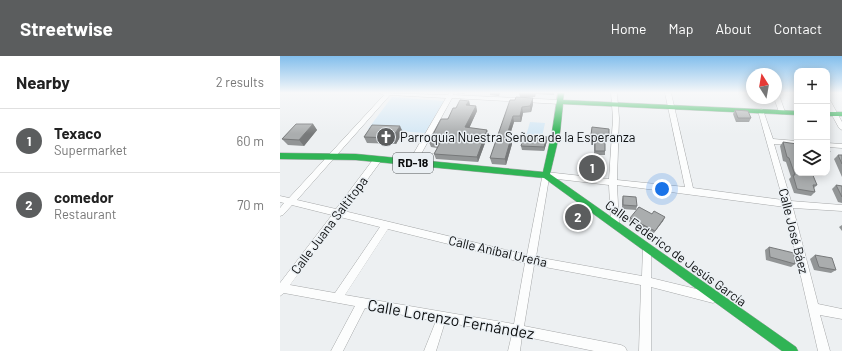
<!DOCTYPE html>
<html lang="en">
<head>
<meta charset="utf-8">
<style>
  :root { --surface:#fff; --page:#f6f6f6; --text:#222; --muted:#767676; --line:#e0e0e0; --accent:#5b5d5e }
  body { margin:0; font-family:Barlow,sans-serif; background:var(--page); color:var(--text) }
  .controls { position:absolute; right:12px; top:12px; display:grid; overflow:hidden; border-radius:8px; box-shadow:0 2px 10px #0003 }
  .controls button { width:36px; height:36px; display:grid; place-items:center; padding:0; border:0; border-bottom:1px solid var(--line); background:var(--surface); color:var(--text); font:20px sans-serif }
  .compass { position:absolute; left:466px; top:12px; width:36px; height:36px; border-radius:50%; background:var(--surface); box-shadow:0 2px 10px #0003; rotate:349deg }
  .you { position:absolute; left:382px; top:133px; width:14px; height:14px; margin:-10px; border:3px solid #fff; border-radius:50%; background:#1a73e8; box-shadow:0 0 0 6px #1a73e833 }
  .badge { display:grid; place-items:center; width:26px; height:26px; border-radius:50%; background:var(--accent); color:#fff; font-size:13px; font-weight:700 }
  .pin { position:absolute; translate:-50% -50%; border:2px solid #fff; box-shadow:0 1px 4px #0006 }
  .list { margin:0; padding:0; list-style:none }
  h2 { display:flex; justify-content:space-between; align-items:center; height:52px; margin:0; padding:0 16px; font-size:17px }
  h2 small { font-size:13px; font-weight:400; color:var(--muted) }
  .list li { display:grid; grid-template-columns:26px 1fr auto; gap:12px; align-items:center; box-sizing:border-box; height:64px; padding:0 16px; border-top:1px solid var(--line) }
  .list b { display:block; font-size:15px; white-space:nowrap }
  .list p { margin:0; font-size:13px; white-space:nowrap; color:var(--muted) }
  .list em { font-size:13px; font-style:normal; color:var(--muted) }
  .icon { flex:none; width:22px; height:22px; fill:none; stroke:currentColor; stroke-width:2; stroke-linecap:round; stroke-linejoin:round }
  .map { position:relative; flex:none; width:562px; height:295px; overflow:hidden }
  header { display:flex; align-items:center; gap:24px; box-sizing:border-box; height:56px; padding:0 20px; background:var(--accent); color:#fff }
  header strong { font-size:19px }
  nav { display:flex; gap:22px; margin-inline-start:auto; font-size:14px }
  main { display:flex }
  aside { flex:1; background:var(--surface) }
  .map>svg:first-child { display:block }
</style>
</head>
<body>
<header>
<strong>Streetwise</strong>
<nav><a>Home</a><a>Map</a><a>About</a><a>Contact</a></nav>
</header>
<main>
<aside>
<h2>Nearby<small>2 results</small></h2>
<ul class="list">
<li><span class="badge">1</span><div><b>Texaco</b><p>Supermarket</p></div><em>60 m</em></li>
<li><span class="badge">2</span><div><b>comedor</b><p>Restaurant</p></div><em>70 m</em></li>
</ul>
</aside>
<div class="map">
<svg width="562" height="295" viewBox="0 0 562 295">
  <rect width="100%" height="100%" fill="#edf0f2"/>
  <path fill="#d5e8f5" d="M112,41L164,45L145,77L88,73Z
    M250,66L265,67L262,81L246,80Z"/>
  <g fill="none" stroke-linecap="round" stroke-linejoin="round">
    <g stroke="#a6a8a9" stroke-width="1">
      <path id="street" d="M100,37L168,39L169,37H173V39L280,44L283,46L280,48L172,42L135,109L132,110L128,107L166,42L110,39L17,144L56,153L95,101H98L102,103L101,105L64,155L247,199L263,117L266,116L329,123L333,62L331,37H337L339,62L337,124L405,131L385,37H391L413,132L503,144L478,55L481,53L483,54L493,83L517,85V89L494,88L511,145L562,149V155L513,152L538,248L562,253V263L540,259L550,295H538L505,151L337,129L339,168L338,170L335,171L332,170L331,168L329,129L269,122L256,201L362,220L363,192L364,189L367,188L370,189L371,192V222L433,237L437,239L438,242L437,245L433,247L371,231V295H359L361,229L254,209L244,270L341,289L345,291L347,295H314L242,280L240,295H228L232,278L165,266L156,295H144L156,265L85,252L63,295H51L75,250L4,237L0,240V227L52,159L12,149L3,159L0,160V152L4,147L0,146V140L9,142L104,39ZM60,161L100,171L55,237L10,229ZM108,173L245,207L234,268L65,239Z
        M496,37L499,39L505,56L504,57L502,58L499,56L494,42H496Z
        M547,42L550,44L562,66V74L559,72L547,50Z
        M547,87L562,88V92L547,91Z"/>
    </g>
    <g stroke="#a6a8a9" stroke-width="1">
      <path id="fast" d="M278,37H284L283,44L517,55V59L283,48L280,76L270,118L516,291L518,295H502L264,122L76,104L0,103V97L76,98L263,116L272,76Z
        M547,56H562V60H547Z"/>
    </g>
    <use href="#street" fill="#fcfdfd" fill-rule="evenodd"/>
    <use href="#fast" fill="#30b455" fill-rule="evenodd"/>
  </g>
  <path fill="#929596" d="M176,37H185L184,38Z
    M210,37H220L219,40L210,39Z
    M239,37H274V39L256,38L255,41H240Z
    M235,44L253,48L251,56L243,57L241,66H234L229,82L232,88L226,109L212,108L210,102Z
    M189,45L190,49L196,50L197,55L189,72L207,74L208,79L198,106L156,103L154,98L157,92L151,91L149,86L176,52Z
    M455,54L471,62L469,66H456L453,58Z
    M33,68L37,74L24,90L8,89L2,83Z
    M312,71L329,80L328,84H325V99H314V83H311Z
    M123,76L116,88L87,87L84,81Z
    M267,85L264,95L242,94L241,90Z
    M503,86L537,129L534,132L535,136L531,140L514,137L509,123L511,121L506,106L503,105L500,90Z
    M558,99H562V121L554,103Z
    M308,106L317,114V117H308Z
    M556,129L562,130V147L558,146L552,133Z
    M343,140L357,150L356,154L342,153V144Z
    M372,158L385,161L383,165L373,178L349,166L350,162Z
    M562,169V175L559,171Z
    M489,191L515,208L511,211L486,204L485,194Z
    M535,199L556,214L551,217L534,214L530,203Z"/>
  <path fill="#77797a" d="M253,42V48L251,56L250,50Z
    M189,45L190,50L186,49Z
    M196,50L197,55L187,77L185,71Z
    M242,51L243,57L241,66L240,60Z
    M233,60L234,66L227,88L226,82Z
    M33,68L37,74L24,90L19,84Z
    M120,70L123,76L116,88L112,82Z
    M207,74L208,79L198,106L197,101Z
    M267,81V85L264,95V91Z
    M231,82L232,88L226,109L225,103Z
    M385,161L383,165L373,178L375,175Z"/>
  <path fill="#aaadae" stroke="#77797a" d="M236,41L253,42L250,50L242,51L240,60H233L226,82H231L225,103L210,102L230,44H235Z
    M180,44L189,45L186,49L196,50L185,71L207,74L197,101L154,98L160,87L149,86L161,63H168L173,52H176Z
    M455,54L468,55L471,62H458Z
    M16,68H33L19,84L2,83Z
    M92,69L120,70L112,82L84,81Z
    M312,71L329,73V80H325V95H315V79H311Z
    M244,80L267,81L264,91L241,90Z
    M503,86L517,88V117H532L537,129H533L535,136L517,133L513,119H515L509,102L507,101Z
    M547,89L550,96H547Z
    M558,99H562V108Z
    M308,106L317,107V114H308Z
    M556,129L562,130V141Z
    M343,140L356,141L357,150L343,149Z
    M359,151L372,158L374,155L385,161L375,175L350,162Z
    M489,191L514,197L515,208L490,201Z
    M535,199L552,202L556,214L539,211Z"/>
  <linearGradient id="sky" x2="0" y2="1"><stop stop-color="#82beec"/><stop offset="0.47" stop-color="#f7f8f9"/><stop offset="1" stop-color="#f7f8f9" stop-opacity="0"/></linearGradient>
  <rect width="562" height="78" fill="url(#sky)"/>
  <defs>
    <g id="church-disc" transform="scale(1)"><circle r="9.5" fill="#5b5d5e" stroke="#ebf0f4"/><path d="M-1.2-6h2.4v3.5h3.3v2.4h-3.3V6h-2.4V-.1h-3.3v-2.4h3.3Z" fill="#fff"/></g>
  </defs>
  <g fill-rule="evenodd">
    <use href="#church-disc" x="106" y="81"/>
  </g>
  <g text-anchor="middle" stroke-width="3" stroke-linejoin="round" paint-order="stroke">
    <rect fill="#ebf0f4" stroke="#4f5254" stroke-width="1" x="113" y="97" width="40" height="20" rx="3"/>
    <g font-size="12" font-weight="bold" fill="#0c0e0f">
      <text x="133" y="111">RD-18</text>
    </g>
    <g font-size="13" fill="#0c0e0f" stroke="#ebf0f4" text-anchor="start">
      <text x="120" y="86">Parroquia Nuestra Señora de la Esperanza</text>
    </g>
    <g font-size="13" fill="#0c0e0f" stroke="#ebf0f4">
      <text transform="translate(49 169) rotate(-53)" y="5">Calle Juana Saltitopa</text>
      <text transform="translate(514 175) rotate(76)" y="5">Calle José Báez</text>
      <text transform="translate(218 195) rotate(13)" y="5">Calle Aníbal Ureña</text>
      <text transform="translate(396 197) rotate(36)" y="5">Calle Federico de Jesús García</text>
    </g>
    <g font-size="16" fill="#0c0e0f" stroke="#ebf0f4">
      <text transform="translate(171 263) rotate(10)" y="6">Calle Lorenzo Fernández</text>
    </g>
  </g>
</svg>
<div class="controls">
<button>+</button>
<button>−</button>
<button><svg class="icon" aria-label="layers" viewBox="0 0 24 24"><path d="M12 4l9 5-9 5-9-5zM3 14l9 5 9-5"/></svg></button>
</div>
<svg class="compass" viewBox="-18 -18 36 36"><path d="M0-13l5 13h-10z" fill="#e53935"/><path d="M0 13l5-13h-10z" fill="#767676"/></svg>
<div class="you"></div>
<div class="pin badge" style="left:312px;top:112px">1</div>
<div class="pin badge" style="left:298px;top:161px">2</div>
</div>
</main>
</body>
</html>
